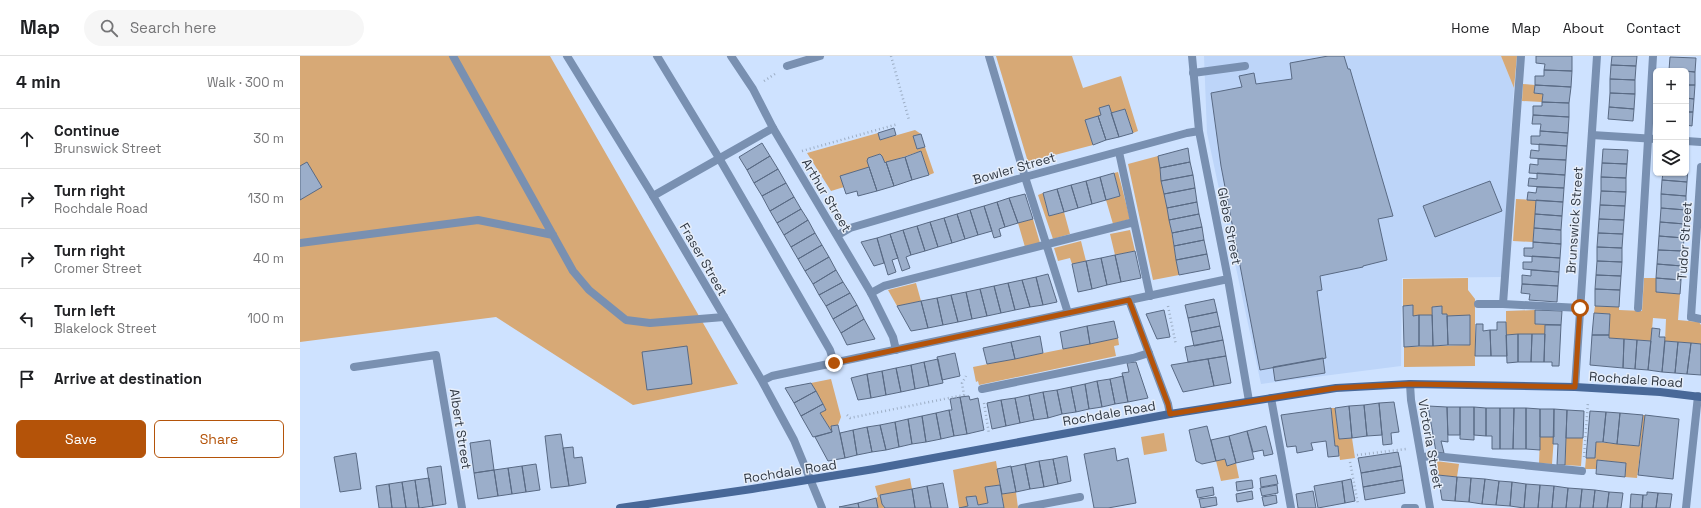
<!DOCTYPE html>
<html lang="en">
<head>
<meta charset="utf-8">
<style>
  :root { --surface:#fff; --page:#f6f6f6; --text:#202124; --muted:#757577; --line:#e0e0e0; --accent:#b45309 }
  body { margin:0; font-family:"Space Grotesk",sans-serif; background:var(--page); color:var(--text) }
  .controls { position:absolute; right:12px; top:12px; display:grid; overflow:hidden; border-radius:6px; box-shadow:0 1px 3px #0004 }
  .controls button { width:36px; height:36px; display:grid; place-items:center; padding:0; border:0; border-bottom:1px solid var(--line); background:var(--surface); color:var(--text); font:20px sans-serif }
  .stop { position:absolute; width:12px; height:12px; margin:-9px; border:3px solid #b45309; border-radius:50%; background:#fff }
  .stop.end { background:#b45309; border-color:#fff; box-shadow:0 1px 4px #0008 }
  .list { margin:0; padding:0; list-style:none }
  h2 { display:flex; justify-content:space-between; align-items:center; height:52px; margin:0; padding:0 16px; font-size:17px }
  h2 small { font-size:13px; font-weight:400; color:var(--muted) }
  .list li { display:grid; grid-template-columns:26px 1fr auto; gap:12px; align-items:center; box-sizing:border-box; height:60px; padding:0 16px; border-top:1px solid var(--line) }
  .list b { display:block; font-size:15px; white-space:nowrap }
  .list p { margin:0; font-size:13px; white-space:nowrap; color:var(--muted) }
  .list em { font-size:13px; font-style:normal; color:var(--muted) }
  .actions { display:flex; gap:8px; padding:12px 16px }
  .actions a { flex:1; padding:9px 0; border:1px solid var(--accent); border-radius:6px; text-align:center; font-size:14px; color:var(--accent) }
  .actions .main { background:var(--accent); color:#fff }
  .icon { flex:none; width:22px; height:22px; fill:none; stroke:currentColor; stroke-width:2; stroke-linecap:round; stroke-linejoin:round }
  .map { position:relative; flex:none; width:1401px; height:452px; overflow:hidden }
  header { display:flex; align-items:center; gap:24px; box-sizing:border-box; height:56px; padding:0 20px; background:var(--surface); border-bottom:1px solid var(--line) }
  header strong { font-size:19px }
  nav { display:flex; gap:22px; margin-inline-start:auto; font-size:14px }
  .search { width:280px; height:36px; background:var(--page); display:flex; align-items:center; gap:10px; box-sizing:border-box; padding:0 14px; border-radius:22px; color:var(--muted); font-size:15px }
  main { display:flex }
  aside { flex:1; background:var(--surface) }
  .map>svg:first-child { display:block }
</style>
</head>
<body>
<header>
<strong>Map</strong>
<div class="search"><svg class="icon" aria-label="search" viewBox="0 0 24 24"><circle cx="10" cy="10" r="6"/><path d="M15 15l6 6"/></svg>Search here</div>
<nav><a>Home</a><a>Map</a><a>About</a><a>Contact</a></nav>
</header>
<main>
<aside>
<h2>4 min<small>Walk · 300 m</small></h2>
<ul class="list">
<li><svg class="icon" aria-label="ahead" viewBox="0 0 24 24"><path d="M12 20V5M6 11l6-6 6 6"/></svg><div><b>Continue</b><p>Brunswick Street</p></div><em>30 m</em></li>
<li><svg class="icon" aria-label="right" viewBox="0 0 24 24"><path d="M7 20v-9h11M14 6l5 5-5 5"/></svg><div><b>Turn right</b><p>Rochdale Road</p></div><em>130 m</em></li>
<li><svg class="icon" aria-label="right" viewBox="0 0 24 24"><path d="M7 20v-9h11M14 6l5 5-5 5"/></svg><div><b>Turn right</b><p>Cromer Street</p></div><em>40 m</em></li>
<li><svg class="icon" aria-label="left" viewBox="0 0 24 24"><path d="M17 20v-9H6M10 6l-5 5 5 5"/></svg><div><b>Turn left</b><p>Blakelock Street</p></div><em>100 m</em></li>
<li><svg class="icon" aria-label="arrive" viewBox="0 0 24 24"><path d="M6 21V4h12l-3 4 3 4H6"/></svg><div><b>Arrive at destination</b></div></li>
</ul>
<div class="actions"><a class="main">Save</a><a>Share</a></div>
</aside>
<div class="map">
<svg width="1401" height="452" viewBox="0 0 1401 452">
  <rect width="100%" height="100%" fill="#cee2ff"/>
  <path fill="#bdd5f9" d="M904,0H1201L1214,32L1202,221L1102,222L1101,310L961,328L907,77Z"/>
  <path fill="#d7a976" d="M0,0H250L438,328L333,349L196,261L0,286Z
    M696,0H772L783,32L821,20L838,75L833,77L825,53L811,57L809,50L799,52L801,59L785,64L793,89L728,106Z
    M1201,0H1217L1214,32Z
    M1223,28L1235,29L1234,37L1243,38L1242,46L1222,45Z
    M615,74L621,78L613,80L617,93L625,91L634,117L629,119L621,95L585,107L582,100L580,98L568,102L569,111L544,131L531,135L507,97L578,77L580,84Z
    M858,100L879,219L853,224L828,108Z
    M818,116L830,163L813,168L806,144L820,140L814,117Z
    M743,137L749,160L764,156L770,178L753,183L738,139Z
    M1216,143L1236,144L1233,186L1213,185Z
    M733,163L740,187L725,191L718,167Z
    M830,174L835,195L815,199L810,178Z
    M781,185L786,205L772,208L770,202L758,205L754,192Z
    M1168,222V234L1175,243V310L1104,311V291L1170,289V260H1147L1142,258V250L1132,251V259L1113,260L1112,249L1103,250V223Z
    M1344,222H1356V236L1380,238L1378,264L1399,266L1401,269V288L1365,285L1366,263L1353,262L1351,285L1309,282L1310,258L1294,257L1295,250L1319,251V254L1342,255Z
    M616,227L621,245L597,250L588,234Z
    M1235,254V268L1245,269V278L1206,279V255Z
    M818,282L819,289L814,290L816,300L679,329L678,325L676,326L673,311Z
    M531,323L541,361L538,369L531,370L532,376L520,357L526,353L511,327Z
    M1031,352H1035L1039,383L1052,382L1055,402L1040,404L1038,390H1035Z
    M1343,359H1345L1337,422L1325,421L1326,407L1297,404L1296,413H1285L1286,402H1295L1296,386L1339,390Z
    M864,377L867,395L844,399L841,381Z
    M1240,381H1254L1252,408L1239,407Z
    M1266,382H1283L1281,410L1265,409Z
    M925,403L927,409L936,407L939,422L921,425L916,405Z
    M696,405L700,429L685,431L688,447L678,449L676,440L667,441L668,450L659,452L653,414Z
    M1136,405L1159,408L1157,421L1138,419Z
    M610,422L612,433L580,439L582,448L585,452H578L576,442L578,441L575,430Z
    M716,436L718,452H704L702,438Z"/>
  <path fill="#9baeca" stroke="#596a84" d="M1028,0H1044L1048,13H1050L1093,160L1078,163L1087,204L1063,210V211L1020,220L1022,234L1017,235L1026,302L960,314L921,110L911,37L942,31L939,20L954,17L956,28L992,23L990,7Z
    M1236,0H1272V15L1244,14L1245,8L1236,7Z
    M1312,0H1337L1336,10L1311,9Z
    M1370,1L1396,2L1395,16L1369,14Z
    M1311,9L1336,10L1335,24L1310,23Z
    M1244,14L1272,15L1271,31L1235,29V20H1244Z
    M1386,15L1395,16V29H1386Z
    M1310,23L1335,24V38L1310,37Z
    M1235,29L1271,31L1269,47L1242,46L1243,38L1234,37Z
    M1386,29H1395L1394,43L1386,42Z
    M1310,37L1335,38L1334,53L1309,51Z
    M1386,42L1394,43L1393,56H1386Z
    M1242,46L1269,47V61L1233,59V50H1242Z
    M809,49L819,81L806,84L798,60L801,59L799,52Z
    M1309,51L1334,53L1333,65L1308,63Z
    M825,53L833,77L819,81L811,57Z
    M1386,56H1393L1392,70L1386,69Z
    M1233,59L1269,61L1268,77L1240,75L1241,68H1232Z
    M798,60L806,84L793,89L785,64Z
    M594,72L596,79L580,84L578,77Z
    M1240,75L1268,77L1267,90L1231,88V80H1240Z
    M621,78L625,91L617,93L613,80Z
    M462,87L470,100L447,114L439,101Z
    M1239,88L1267,90L1266,104L1230,102L1231,94L1239,95Z
    M888,92L890,106L860,112L858,100Z
    M1303,93L1328,94L1327,108L1302,107Z
    M621,95L629,119L612,124L605,101Z
    M580,98L582,100L585,107L586,106L594,130L577,135L567,105L568,102Z
    M470,100L478,113L454,127L447,114Z
    M605,101L612,124L594,130L586,106Z
    M1238,103L1266,104L1265,119L1229,117L1230,108L1238,109Z
    M7,106L22,131L0,144V110Z
    M890,106L893,119L861,125L860,112Z
    M1302,107L1327,108L1326,122L1301,121Z
    M569,111L577,135L558,140L557,135L546,138L540,120Z
    M1386,112H1388L1387,126L1362,124L1363,117H1386Z
    M478,113L486,127L462,140L454,127Z
    M814,117L820,140L806,144L800,121Z
    M1237,117L1265,119L1264,132L1228,130L1229,122L1237,123Z
    M893,119L895,132L864,138L861,125Z
    M800,121L806,144L792,148L786,125Z
    M1301,121L1326,122V136L1301,135Z
    M1362,124L1387,126L1386,140L1361,138Z
    M786,125L792,148L778,152L771,129Z
    M1190,125L1202,155L1135,181L1123,150Z
    M486,127L494,141L470,155L462,140Z
    M771,129L778,152L764,156L757,133Z
    M1237,131L1264,132L1263,146L1227,144L1228,136L1236,137Z
    M895,132L897,146L867,152L864,138Z
    M757,133L764,156L749,160L743,137Z
    M1301,135L1326,136L1325,150L1300,149Z
    M725,138L733,163L718,167L709,142Z
    M1361,138L1386,140V154L1361,152Z
    M494,141L501,153L477,167L470,155Z
    M709,142L718,167L705,171L697,146Z
    M1236,144L1263,146L1262,160L1235,158Z
    M697,146L705,171L699,173L701,180L694,182L684,150Z
    M897,146L899,158L869,164L867,152Z
    M1300,149L1325,150L1324,164L1299,163Z
    M684,150L692,175L678,179L670,154Z
    M1361,152L1386,154L1385,168L1360,166Z
    M501,153L508,164L484,179L477,167Z
    M670,154L678,179L665,183L657,158Z
    M657,158L665,183L652,187L644,162Z
    M899,158L902,171L872,177L869,164Z
    M1235,158L1262,160L1261,174L1234,172Z
    M644,162L652,187L638,191L630,166Z
    M1299,163L1324,164L1323,178L1298,177Z
    M508,164L515,177L491,191L484,179Z
    M630,166L638,191L625,195L617,170Z
    M1360,166L1385,168L1384,182L1359,180Z
    M617,170L625,195L611,199L603,174Z
    M902,171L904,184L874,190L872,177Z
    M1234,172L1261,174V188L1233,186Z
    M603,174L611,199L606,201L610,212L602,215L590,178Z
    M515,177L522,189L498,203L491,191Z
    M1298,177L1323,178L1322,192L1297,191Z
    M590,178L598,202L592,204L596,216L588,219L577,182Z
    M1359,180L1384,182L1383,195L1358,194Z
    M577,182L584,207L574,210L561,186Z
    M904,184L907,198L876,204L874,190Z
    M1233,186L1261,188L1260,202L1224,200V192H1233Z
    M522,189L529,201L505,215L498,203Z
    M1297,191L1322,192V206L1297,205Z
    M1358,194L1383,195L1382,210L1357,208Z
    M835,195L841,222L821,226L815,199Z
    M907,198L910,213L879,219L876,204Z
    M815,199L821,226L807,229L801,202Z
    M1232,200L1260,202L1259,216L1223,213V206H1232Z
    M529,201L536,214L513,228L505,215Z
    M801,202L807,229L792,233L786,205Z
    M786,205L792,233L778,236L772,208Z
    M1297,205L1322,206L1321,220L1296,219Z
    M1357,208L1382,210L1381,224L1356,222Z
    M536,214L543,226L519,239L513,228Z
    M1231,214L1259,216L1258,230L1222,228V219L1231,220Z
    M748,218L757,246L743,249L736,221Z
    M1296,219L1321,220L1320,234L1295,233Z
    M736,221L743,249L730,251L722,224Z
    M1356,222L1381,224L1380,238L1356,236Z
    M722,224L730,251L715,254L708,227Z
    M543,226L550,237L526,250L519,239Z
    M708,227L715,254L701,257L694,230Z
    M1222,228L1258,230L1257,246L1229,244L1230,238L1221,237Z
    M694,230L701,257L687,260L680,233Z
    M680,233L687,260L672,263L666,236Z
    M1295,233L1320,234L1319,251L1295,250Z
    M666,236L672,263L658,266L651,239Z
    M550,237L557,249L533,263L526,250Z
    M651,239L658,266L643,269L637,242Z
    M637,242L643,269L628,272L621,245Z
    M914,243L917,256L888,262L885,249Z
    M621,245L628,272L611,275L597,250Z
    M557,249L564,263L541,277L533,263Z
    M1113,249V260L1119,259V290L1104,291L1103,250Z
    M1142,250V258H1147L1148,289L1133,290L1132,251Z
    M864,254L870,281L857,283L846,258Z
    M1235,254L1262,255L1261,269L1235,268Z
    M917,256L920,270L891,276L888,262Z
    M1294,257L1310,258L1309,279H1292Z
    M1119,259H1132L1133,290H1119Z
    M1170,259V289H1148L1147,260Z
    M564,263L575,283L547,289L541,277Z
    M814,265L818,282L790,288L787,270Z
    M1197,266H1206L1207,300H1191L1190,274H1197Z
    M1176,268H1183V275L1190,274L1191,300H1175Z
    M1245,269H1261L1259,310H1252V306H1244Z
    M787,270L790,288L763,293L760,276Z
    M920,270L923,284L894,290L891,276Z
    M1352,272L1360,273L1359,281H1365L1362,316L1348,314Z
    M1218,278H1232L1231,306H1218Z
    M1218,278V306L1207,307L1206,279Z
    M1232,278H1245L1244,306H1231Z
    M1292,279H1309V282L1324,283L1323,312L1290,309Z
    M740,280L743,297L715,303L711,286Z
    M1324,283L1337,284L1335,313L1323,312Z
    M923,284L926,300L888,306L885,291Z
    M1337,284L1351,285L1348,314L1335,313Z
    M1365,285L1378,286L1375,317L1362,316Z
    M711,286L715,303L687,308L683,292Z
    M1378,286L1391,287L1387,318L1375,317Z
    M1391,287L1401,288V319L1387,318Z
    M387,290L392,328L347,334L342,296Z
    M655,297L660,320L642,324L637,301Z
    M926,300L931,327L914,330L908,303Z
    M1023,302L1025,317L975,325L973,311Z
    M638,303L643,327L629,330L624,306Z
    M908,303L914,330L883,336L871,309Z
    M624,306L629,330L615,333L611,309Z
    M836,306L848,342L828,346L822,317L829,316L827,307Z
    M611,309L615,333L601,336L596,312Z
    M596,312L601,336L586,339L582,315Z
    M582,315L586,339L571,342L567,318Z
    M567,318L571,342L558,344L551,322Z
    M823,320L828,346L815,348L810,323Z
    M810,323L815,348L802,351L797,325Z
    M797,325L802,351L789,353L785,328Z
    M511,327L516,335L494,347L485,332Z
    M785,328L789,353L776,356L771,331Z
    M771,331L776,356L762,358L757,334Z
    M757,334L762,358L748,362L743,336Z
    M516,335L523,348L501,360L494,347Z
    M743,336L748,362L734,364L729,339Z
    M729,339L734,364L720,367L715,342Z
    M669,340L670,344L678,342L684,374L667,378L660,341Z
    M660,341L667,378L654,380L649,354H652L650,343Z
    M715,342L720,367L706,370L701,344Z
    M701,344L706,370L692,373L687,347Z
    M1094,346L1099,376L1091,377L1092,388L1083,389L1079,347Z
    M1079,347L1082,379L1067,380L1064,349Z
    M523,348L526,354L520,357L532,376L513,381L501,360Z
    M1064,349L1067,380L1052,382L1049,350Z
    M1049,350L1052,382L1039,383L1035,352Z
    M1128,350L1147,351L1148,386L1141,385L1144,397L1136,396Z
    M1147,351H1160V379H1148Z
    M1160,351H1174V384L1160,383Z
    M1174,351L1186,352V380L1174,379Z
    M1031,352L1035,390H1038L1039,400L1028,401L1026,385L1011,387L1013,394L997,397L996,390L987,391L981,359Z
    M1186,352H1200V393H1192V380H1186Z
    M1200,352H1214L1213,393H1200Z
    M1214,352H1226V393H1213Z
    M1226,352L1240,353V394L1226,393Z
    M1240,353H1254V381H1240Z
    M1254,353L1267,354L1265,409H1257L1258,388H1253Z
    M649,354L654,380L641,383L636,357Z
    M1267,354L1284,355L1283,382H1266Z
    M1290,355L1306,356L1303,386H1296L1295,402H1286Z
    M1306,356L1320,357L1317,388L1303,386Z
    M636,357L641,383L626,386L622,360Z
    M1320,357L1343,359L1339,390L1317,388Z
    M1345,359L1379,363L1373,423L1338,419Z
    M622,360L626,386L612,388L608,363Z
    M608,363L612,388L599,391L595,366Z
    M595,366L599,391L586,394L580,369Z
    M538,369L545,402L528,405L515,381L532,376L531,370Z
    M580,369L586,394L572,396L567,371Z
    M907,370L916,405L902,408L896,405L889,374Z
    M966,370L973,398L964,400L963,394L953,396L947,375Z
    M567,371L572,396L557,399L553,374Z
    M553,374L557,399L545,402L540,377Z
    M947,375L954,403L936,407L929,380Z
    M261,378L269,430L251,432L245,380Z
    M929,380L936,407L927,410L925,403L916,405L911,384Z
    M190,384L194,414L174,417L170,387Z
    M273,391L274,402L282,401L286,427L269,430L263,392Z
    M815,392L817,405L828,402L836,447L808,452H794L784,398Z
    M1098,396L1101,410L1061,417L1058,402Z
    M56,397L61,433L40,436L34,401Z
    M767,400L771,425L758,428L753,403Z
    M753,403L758,428L744,431L739,405Z
    M1297,404L1326,407L1325,421L1296,418Z
    M739,405L744,431L730,433L725,408Z
    M236,408L240,434L226,436L222,410Z
    M725,408L730,433L716,436L711,411Z
    M141,410L146,448L133,450L127,412Z
    M222,410L226,436L212,438L208,412Z
    M711,410L716,436L702,438L697,413Z
    M1101,410L1103,424L1063,431L1061,417Z
    M208,412L212,438L198,440L194,414Z
    M194,414L198,440L178,443L174,417Z
    M976,419L978,428L961,431L960,422Z
    M1138,419L1157,421L1155,445L1142,444Z
    M1157,421L1171,422L1169,446L1155,445Z
    M129,422L133,450L119,452L115,424Z
    M1171,422L1185,423L1182,448L1169,446Z
    M1051,423L1055,445L1045,447L1042,425Z
    M1185,423L1199,425L1196,449L1182,448Z
    M115,424L119,452H106L102,426Z
    M952,424L953,432L937,435L936,426Z
    M1103,424L1105,437L1065,444L1063,431Z
    M1042,425L1045,447L1018,452L1014,430Z
    M1199,425L1212,426L1210,450L1196,449Z
    M102,426L106,452H92L89,428Z
    M1212,426L1226,428L1224,452L1210,450Z
    M643,427L648,452H631L627,430Z
    M89,428L92,452H79L76,430Z
    M1226,428L1240,429L1238,452H1224Z
    M700,429L704,452H659L668,450L666,441L676,440L678,449L688,447L685,431Z
    M977,429L978,437L962,440L960,432Z
    M1240,429L1254,430L1252,452H1238Z
    M627,430L631,452H615L612,433Z
    M1254,430L1268,432L1266,452H1252Z
    M913,431L914,439L898,442L896,434Z
    M1268,432L1282,433L1280,452H1266Z
    M612,433L615,452H585L582,448L580,439Z
    M1282,433L1295,434L1293,452H1280Z
    M1295,434L1309,436L1307,452H1293Z
    M952,435L953,443L937,446L936,438Z
    M1013,435L1016,452H998L996,438Z
    M1309,436L1323,437L1321,452H1307Z
    M1347,436L1358,437L1356,452H1342L1343,439H1347Z
    M1358,437L1372,438L1370,452H1356Z
    M1331,438L1343,439L1342,452H1330Z
    M976,439L977,447L964,450L962,441Z
    M916,441L917,449L901,452L899,443Z
    M576,442L578,452H559L558,447Z
    M558,447L559,452L539,451Z"/>
  <g fill="none" stroke-linecap="round" stroke-linejoin="round">
    <path stroke="#9daec5" stroke-width="2.5" stroke-dasharray="1 3" stroke-linecap="butt" d="M591,0L609,64
      M464,25L475,18
      M502,95L598,68
      M868,250L876,289
      M684,347L689,378
      M547,359L550,362L664,339L662,327L666,320
      M1057,399L1106,393
      M1284,401L1288,346
      M1050,406L1058,448"/>
    <path stroke="#7990b1" stroke-width="8" d="M153,0L273,215L289,234L326,264L350,267L424,261
      M357,0L419,102L530,294L534,307
      M893,17L945,10
      M819,96L850,240
      M725,121L768,257
      M353,140L473,72
      M0,187L178,164L253,179
      M571,237L584,230L834,166
      M1178,248H1203L1280,252
      M1203,248L1221,0
      M1338,252L1353,0
      M1391,261L1401,263
      M682,333L833,302L849,297
      M971,342L991,452
      M1122,401L1134,400L1282,415
      M722,452L780,441"/>
    <path stroke="#7990b1" stroke-width="8" d="M267,0L353,140L462,325L494,384L522,452
      M431,0L453,33L473,72L571,237L593,281L596,294
      M689,0L725,121
      M892,0L899,75L928,223L949,345
      M487,10L520,0
      M1292,79L1356,83
      M1386,85L1401,86
      M538,179L550,172L725,121L887,77L899,75
      M829,244L868,348L870,358
      M1391,261L1401,111
      M54,311L136,299L162,452
      M462,325L472,320L928,223
      M1110,328L1111,344L1130,452
      M1275,331L1297,0
      M1105,452H1115
      M1386,452L1398,340"/>
    <path stroke="#486898" stroke-width="8" d="M320,452L452,433L574,413L870,358L1036,332L1110,328L1275,331L1360,336L1401,341"/>
  </g>
  <g fill="none" stroke-linecap="round" stroke-linejoin="round">
    <path stroke="#b45309" stroke-width="5" d="M534,307L829,244L868,348L870,358L1036,332L1071,330L1110,328L1275,331L1280,252"/>
  </g>
  <g text-anchor="middle" stroke-width="3" stroke-linejoin="round" paint-order="stroke">
    <g font-size="13" fill="#313944" stroke="#e6eefa">
      <text transform="translate(714 112) rotate(-16)" y="5">Bowler Street</text>
      <text transform="translate(527 139) rotate(59)" y="5">Arthur Street</text>
      <text transform="translate(1274 164) rotate(-86)" y="5">Brunswick Street</text>
      <text transform="translate(930 170) rotate(79)" y="5">Glebe Street</text>
      <text transform="translate(1384 185) rotate(-86)" y="5">Tudor Street</text>
      <text transform="translate(404 203) rotate(60)" y="5">Fraser Street</text>
      <text transform="translate(1336 323) rotate(4)" y="5">Rochdale Road</text>
      <text transform="translate(809 357) rotate(-10)" y="5">Rochdale Road</text>
      <text transform="translate(161 373) rotate(81)" y="5">Albert Street</text>
      <text transform="translate(1131 388) rotate(80)" y="5">Victoria Street</text>
      <text transform="translate(490 415) rotate(-9)" y="5">Rochdale Road</text>
    </g>
  </g>
</svg>
<div class="controls">
<button>+</button>
<button>−</button>
<button><svg class="icon" aria-label="layers" viewBox="0 0 24 24"><path d="M12 4l9 5-9 5-9-5zM3 14l9 5 9-5"/></svg></button>
</div>
<div class="stop" style="left:1280px;top:252px"></div>
<div class="stop end" style="left:534px;top:307px"></div>
</div>
</main>
</body>
</html>
